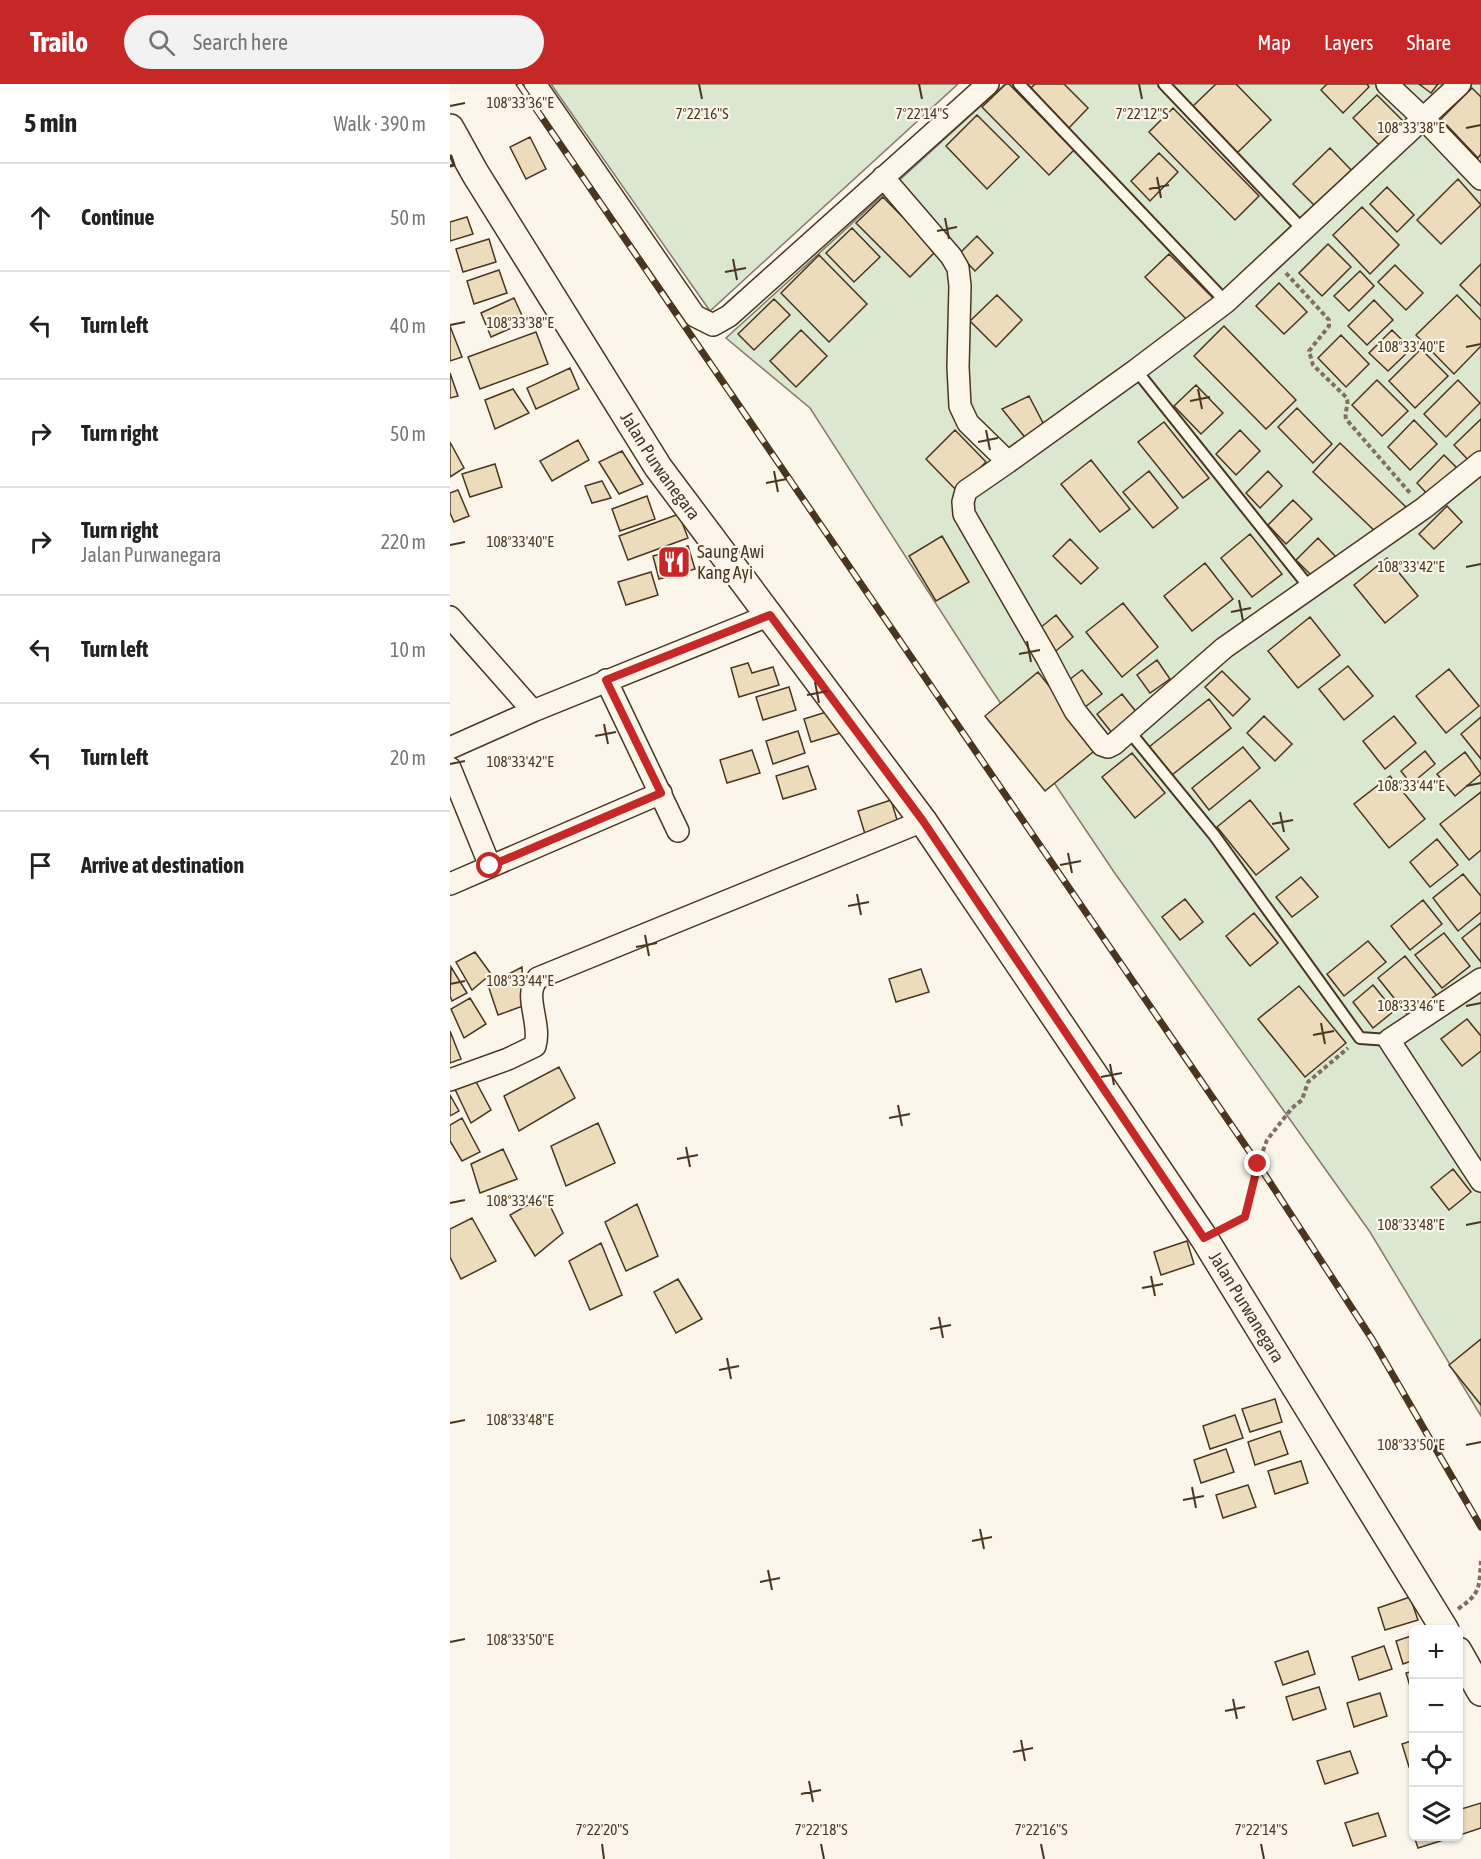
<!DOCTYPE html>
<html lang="en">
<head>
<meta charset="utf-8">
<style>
  :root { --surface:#fff; --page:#f2f2f2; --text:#222; --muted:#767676; --line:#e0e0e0; --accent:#c62828 }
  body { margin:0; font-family:"Asap Condensed",sans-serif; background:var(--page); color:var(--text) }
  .controls { position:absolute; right:18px; bottom:18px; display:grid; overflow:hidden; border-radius:9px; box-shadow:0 2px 4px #0004 }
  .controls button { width:54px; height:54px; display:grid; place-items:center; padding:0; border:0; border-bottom:2px solid var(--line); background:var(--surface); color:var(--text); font:30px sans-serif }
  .stop { position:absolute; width:18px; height:18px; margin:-14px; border:4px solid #c62828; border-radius:50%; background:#fff }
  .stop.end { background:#c62828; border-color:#fff; box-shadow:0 2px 6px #0008 }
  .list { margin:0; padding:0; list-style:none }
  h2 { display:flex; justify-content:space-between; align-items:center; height:78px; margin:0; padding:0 24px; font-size:26px }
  h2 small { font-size:20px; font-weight:400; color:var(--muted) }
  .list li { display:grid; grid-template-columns:39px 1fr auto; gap:18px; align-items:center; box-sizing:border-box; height:108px; padding:0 24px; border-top:2px solid var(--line) }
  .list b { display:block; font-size:22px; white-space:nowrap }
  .list p { margin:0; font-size:20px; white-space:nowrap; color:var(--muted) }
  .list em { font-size:20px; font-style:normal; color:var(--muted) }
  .icon { flex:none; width:33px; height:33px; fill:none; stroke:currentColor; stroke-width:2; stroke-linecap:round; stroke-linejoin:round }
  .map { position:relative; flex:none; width:1031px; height:1775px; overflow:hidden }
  header { display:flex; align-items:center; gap:36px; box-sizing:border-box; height:84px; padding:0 30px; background:var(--accent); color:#fff }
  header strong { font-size:28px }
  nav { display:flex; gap:33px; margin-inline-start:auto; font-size:21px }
  .search { width:420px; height:54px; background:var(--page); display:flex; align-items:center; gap:15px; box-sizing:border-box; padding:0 21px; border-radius:33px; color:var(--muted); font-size:22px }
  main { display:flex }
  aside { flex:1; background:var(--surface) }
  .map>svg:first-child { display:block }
</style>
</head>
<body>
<header>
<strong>Trailo</strong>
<div class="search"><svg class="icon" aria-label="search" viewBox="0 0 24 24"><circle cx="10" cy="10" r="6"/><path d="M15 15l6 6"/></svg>Search here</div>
<nav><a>Map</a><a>Layers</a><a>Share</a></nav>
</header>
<main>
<aside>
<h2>5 min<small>Walk · 390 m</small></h2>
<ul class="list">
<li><svg class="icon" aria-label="ahead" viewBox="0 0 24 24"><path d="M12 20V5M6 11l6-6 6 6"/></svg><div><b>Continue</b></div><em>50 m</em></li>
<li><svg class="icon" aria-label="left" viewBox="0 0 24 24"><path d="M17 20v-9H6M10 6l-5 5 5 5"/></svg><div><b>Turn left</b></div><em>40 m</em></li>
<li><svg class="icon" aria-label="right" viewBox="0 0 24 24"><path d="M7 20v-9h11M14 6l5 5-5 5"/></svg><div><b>Turn right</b></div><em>50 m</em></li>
<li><svg class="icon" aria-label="right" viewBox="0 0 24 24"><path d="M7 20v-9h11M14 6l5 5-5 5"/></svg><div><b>Turn right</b><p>Jalan Purwanegara</p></div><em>220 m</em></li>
<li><svg class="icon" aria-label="left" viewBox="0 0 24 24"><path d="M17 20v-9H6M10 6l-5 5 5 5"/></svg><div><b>Turn left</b></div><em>10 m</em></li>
<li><svg class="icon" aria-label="left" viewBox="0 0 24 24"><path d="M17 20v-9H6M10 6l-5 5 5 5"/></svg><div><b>Turn left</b></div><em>20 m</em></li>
<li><svg class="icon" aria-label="arrive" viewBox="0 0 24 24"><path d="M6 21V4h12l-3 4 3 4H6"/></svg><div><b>Arrive at destination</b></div></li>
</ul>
</aside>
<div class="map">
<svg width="1031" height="1775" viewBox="0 0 1031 1775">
  <rect width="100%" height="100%" fill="#fbf6e9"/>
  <path fill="#dce7d0" stroke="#887966" stroke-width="1.5" d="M101,0H508L260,227Z
    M555,0H1031V1332L920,1148L664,788L535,596L360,324L276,254Z"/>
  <path fill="#ecdcbc" stroke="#4a3520" stroke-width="1.5" d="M556,0H559L624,66L599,91L532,23Z
    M585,0H614L638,24L618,45L579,6Z
    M766,0H786L821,36L787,69L742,23Z
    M877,0H917L919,3L893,29L871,6Z
    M969,0H988L981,9Z
    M1022,4L1031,13V70L1028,74L991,35Z
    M927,11L955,39L931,63L903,34Z
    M723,24L809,112L785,136L699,48Z
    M527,31L569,73L537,105L496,62Z
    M80,53L96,85L76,95L60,63Z
    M880,64L905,90L869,126L843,100Z
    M709,69L728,88L700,117L681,97Z
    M1008,95L1031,121L991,160L967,136Z
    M937,103L964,131L947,148L920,120Z
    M433,113L486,167L460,193L406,139Z
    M912,123L949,161L920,190L883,151Z
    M17,133L23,150L0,157V138Z
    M402,144L430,173L404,198L376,169Z
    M527,152L543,169L525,187L509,170Z
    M39,155L46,178L13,188L6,165Z
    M878,160L901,183L872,212L849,189Z
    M719,170L763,214L739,238L695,193Z
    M369,171L417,220L379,258L331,209Z
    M1031,180V222L1010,201Z
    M945,181L973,209L956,226L928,198Z
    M49,186L57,209L24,220L17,197Z
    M910,187L924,202L899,227L884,212Z
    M829,199L857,228L834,250L806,222Z
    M547,211L572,236L546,263L520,237Z
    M1007,211L1031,236V262L1004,290L966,251Z
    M64,214L75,238L41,253L31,229Z
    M324,215L340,231L304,266L288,250Z
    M924,216L943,236L917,261L898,242Z
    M0,242L12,273L0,277Z
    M774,242L846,316L816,345L744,272Z
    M351,246L377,272L346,303L320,277Z
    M942,246L961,265L938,287L919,269Z
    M86,248L98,280L30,305L18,273Z
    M891,251L919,280L896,303L868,274Z
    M971,265L998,292L965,324L939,297Z
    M120,284L129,305L86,325L77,304Z
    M0,289L8,312L0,314Z
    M927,296L958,327L932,352L902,321Z
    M1008,296L1030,319L996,353L974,330Z
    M746,301L773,329L751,350L724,322Z
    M63,305L79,329L45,345L35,316Z
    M579,312L593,339L578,357L552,325Z
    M847,324L882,360L863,379L828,343Z
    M1031,335V373L1023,381L1004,361Z
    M964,336L987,360L960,386L938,363Z
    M714,338L759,394L733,414L688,358Z
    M505,346L536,378L507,407L476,375Z
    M790,346L810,367L786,391L766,370Z
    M128,356L139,376L102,397L90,377Z
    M0,358L14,384L0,393Z
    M890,359L956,423L929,451L863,388Z
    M172,367L193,400L169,410L149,378Z
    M994,371L1009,386L981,414L967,399Z
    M641,376L680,425L650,448L611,400Z
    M45,380L52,403L20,413L12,390Z
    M699,387L728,424L703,444L673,408Z
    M818,387L832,402L810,424L796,409Z
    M152,397L161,414L142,419L135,402Z
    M8,406L19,432L4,438L0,429V409Z
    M197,412L205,435L170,447L162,425Z
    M843,416L862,435L836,460L818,441Z
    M997,422L1012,438L984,465L969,450Z
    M229,430L238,454L178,476L169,452Z
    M800,450L832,490L802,513L771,474Z
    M492,452L519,498L486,517L459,472Z
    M868,454L886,473L865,495L846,476Z
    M620,455L648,484L631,500L603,472Z
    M238,462L245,485L209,495L203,472Z
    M937,474L968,512L935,539L904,501Z
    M755,479L783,515L742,547L714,512Z
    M201,488L208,511L176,521L168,498Z
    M673,519L708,563L672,593L636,548Z
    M606,531L623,553L602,570L585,548Z
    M860,533L890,571L848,604L818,567Z
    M707,576L720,595L700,609L687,591Z
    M298,579L302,589L323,583L329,601L289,613L281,584Z
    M898,582L923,612L894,636L869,605Z
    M999,585L1029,622L996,649L966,612Z
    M632,586L652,610L635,623L615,599Z
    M772,587L800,615L783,632L755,603Z
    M588,588L648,664L595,707L535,632Z
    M339,603L346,626L313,636L306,613Z
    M672,610L687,629L662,649L647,630Z
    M759,615L781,644L722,691L699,663Z
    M386,625L394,648L361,658L354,635Z
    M814,632L842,660L825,677L797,649Z
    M944,632L966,659L935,685L913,657Z
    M1031,633V675L1011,650Z
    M348,647L355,669L323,680L316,657Z
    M793,663L810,684L759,726L742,704Z
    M302,666L310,689L277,699L270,676Z
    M975,667L985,680L961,700L951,687Z
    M1015,668L1031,690L1005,712L987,690Z
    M682,669L715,709L685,734L652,693Z
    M358,682L366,705L333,715L326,692Z
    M940,692L975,735L939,764L904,720Z
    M1031,708V766L1019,776L990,740Z
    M441,716L448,739L415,750L408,727Z
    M800,716L839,765L806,791L767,743Z
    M987,755L1008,781L980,803L960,778Z
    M1013,790L1031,812V828L1008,847L983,814Z
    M851,793L868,813L842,833L826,813Z
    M735,815L753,838L730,856L712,833Z
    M973,816L992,840L960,866L941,842Z
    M804,829L828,859L800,882L776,852Z
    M1031,839V878L1012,854Z
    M994,849L1020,882L992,904L965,871Z
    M918,857L936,878L894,912L877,890Z
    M25,868L41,890L22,906L6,878Z
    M955,872L987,912L960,934L928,894Z
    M1,883L17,909L2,917L0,912Z
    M72,883L73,922L48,931L38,901Z
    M471,885L479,908L446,918L439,895Z
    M923,901L944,927L923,944L903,918Z
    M849,902L896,959L855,993L808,935Z
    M20,914L36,940L14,954L1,925Z
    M1017,935L1031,952V967L1012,982L991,955Z
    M0,947L11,975L0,979Z
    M109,983L125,1014L69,1047L54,1012Z
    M24,994L41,1026L21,1039L4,1003Z
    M0,1011L9,1027L0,1032Z
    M12,1034L30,1068L12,1077L0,1057V1041Z
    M148,1039L165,1079L116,1102L101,1062Z
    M53,1065L67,1095L30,1109L21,1080Z
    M1003,1085L1021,1108L999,1126L981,1103Z
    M95,1111L113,1149L85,1172L60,1131Z
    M187,1120L208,1172L176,1187L155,1138Z
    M22,1134L46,1177L11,1195L0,1173V1145Z
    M737,1157L744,1180L711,1191L704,1168Z
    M151,1159L172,1211L140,1226L119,1177Z
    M228,1195L252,1235L226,1249L204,1208Z
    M1031,1255V1321L999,1281Z
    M825,1315L832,1338L800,1348L792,1325Z
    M785,1331L793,1354L760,1365L753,1342Z
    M830,1347L838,1370L805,1381L798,1358Z
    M776,1365L784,1388L751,1399L744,1376Z
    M851,1377L858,1399L825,1410L818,1387Z
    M798,1401L806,1423L773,1434L766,1411Z
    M960,1513L968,1536L935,1546L928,1524Z
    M964,1551V1576L953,1580L946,1557Z
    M934,1562L942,1585L909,1596L902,1573Z
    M858,1567L865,1590L833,1601L825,1578Z
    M964,1587V1612H963L956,1589Z
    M869,1603L876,1625L843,1636L836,1613Z
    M930,1609L937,1632L904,1643L897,1619Z
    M964,1656V1681L959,1683L952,1660Z
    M900,1667L908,1689L875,1700L867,1677Z
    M1031,1719V1744L1010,1751L1008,1726Z
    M928,1729L936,1752L903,1762L895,1739Z
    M964,1752H1000V1754L968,1764Z"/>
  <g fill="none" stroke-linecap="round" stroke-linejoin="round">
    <g stroke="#4a3520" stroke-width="14">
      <path id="service" d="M569,0L776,218
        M714,0L854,147
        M686,286L859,503
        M679,647L764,751L910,954L939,956"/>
    </g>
    <g stroke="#4a3520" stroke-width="24">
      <path id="minor" d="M85,0L245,232L263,241L279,232L538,0
        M937,0L974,35L1031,95
        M433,93L501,172L508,184L510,202L508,283L510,322L518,339L558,378L686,286L776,218L1010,0
        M558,378L516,407L513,418L514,430L597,574L625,627L652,661L658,663L664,660L774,564L974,424L1031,378
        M0,533L83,627
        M156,596L228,747
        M0,664L83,627L320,531
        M0,684L40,782
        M0,800L211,709
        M1031,895L939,956L1031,1097
        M0,996L58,975L85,962C92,939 72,911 88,894L473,737"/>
    </g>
    <g stroke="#4a3520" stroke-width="30">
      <g id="tertiary">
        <path id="s1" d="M0,44L25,89L208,383L473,737L754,1154L995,1546"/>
        <path d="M1008,1567L1031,1608"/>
      </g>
    </g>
    <path stroke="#7f6f5c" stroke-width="4" stroke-dasharray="4.5 3" stroke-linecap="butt" d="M836,189L879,236V242L859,267L863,281L896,313C900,320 894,327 896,335L960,409
      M776,1143L795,1133L808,1080L817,1056L842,1024L852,1016L858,998L898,964
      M1008,1525C1031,1509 1029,1504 1031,1477"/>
    <use href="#service" stroke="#fbf6e9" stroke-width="10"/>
    <use href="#minor" stroke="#fbf6e9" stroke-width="21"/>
    <use href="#tertiary" stroke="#fbf6e9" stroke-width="27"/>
    <g stroke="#4a3520" stroke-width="7">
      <path id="rail" d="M69,0L808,1080L922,1255L1031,1443"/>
    </g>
    <use href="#rail" stroke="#fbf6e9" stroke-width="4.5" stroke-dasharray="14" stroke-linecap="butt"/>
    <path stroke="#4a3520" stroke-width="3" d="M0,82L4,81L1,72"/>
  </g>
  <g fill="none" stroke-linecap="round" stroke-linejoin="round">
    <path stroke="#c62828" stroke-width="8" d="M40,782L211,709L156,596L320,531L473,737L754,1154L795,1133L808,1080"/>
  </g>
  <path fill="none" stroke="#4a3520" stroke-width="2" d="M249,0L252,15M469,0L472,15M689,0L692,15M0,22L15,19M1016,44L1031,41M707,93L711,114M699,105L719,101M495,134L499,155M487,147L507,143M283,175L287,196M275,188L296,184M0,241L15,238M1016,263L1031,260M748,305L752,325M740,317L760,313M536,346L540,366M528,358L548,354M324,387L328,408M316,399L337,395M0,461L15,458M1016,483L1031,480M789,516L793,537M781,528L801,524M577,557L581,578M569,570L590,566M365,598L369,619M357,611L378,607M154,640L158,660M145,652L166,648M0,680L15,677M1016,702L1031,699M830,728L834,748M822,740L843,736M618,769L622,789M610,781L631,777M407,810L411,831M398,822L419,818M195,851L199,872M186,863L207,859M0,900L15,897M1016,922L1031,919M871,939L875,960M863,951L884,947M660,980L664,1001M651,993L672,989M448,1021L452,1042M439,1034L460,1030M236,1063L240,1083M227,1075L248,1071M0,1119L15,1116M1016,1141L1031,1138M701,1192L705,1212M692,1204L713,1200M489,1233L493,1254M480,1245L501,1241M277,1274L281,1295M269,1286L289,1282M0,1339L15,1336M1016,1361L1031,1358M742,1403L746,1424M733,1416L754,1412M530,1445L534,1465M522,1457L542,1453M318,1486L322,1506M310,1498L330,1494M0,1558L15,1555M783,1615L787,1635M775,1627L795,1623M571,1656L575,1677M563,1668L583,1664M359,1697L363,1718M351,1710L371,1706M152,1760L154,1775M371,1760L374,1775M591,1760L594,1775M811,1760L814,1775"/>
  <defs>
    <g id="restaurant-square" transform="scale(1.725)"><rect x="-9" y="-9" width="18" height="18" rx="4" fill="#c62828" stroke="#fbf6e9"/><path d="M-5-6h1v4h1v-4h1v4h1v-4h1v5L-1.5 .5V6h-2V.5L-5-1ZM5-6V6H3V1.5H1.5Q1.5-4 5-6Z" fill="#fff"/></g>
  </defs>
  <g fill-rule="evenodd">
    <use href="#restaurant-square" x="224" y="478"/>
  </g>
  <g text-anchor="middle" stroke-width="4.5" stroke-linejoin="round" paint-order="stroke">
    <g font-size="18" fill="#4a3520" stroke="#fbf6e9">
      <text dy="6" stroke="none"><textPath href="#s1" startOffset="398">Jalan Purwanegara</textPath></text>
      <text dy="6" stroke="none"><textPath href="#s1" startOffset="1424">Jalan Purwanegara</textPath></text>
    </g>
    <g font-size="18" fill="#4a3520" stroke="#fbf6e9" text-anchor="start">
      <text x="247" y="474">Saung Awi<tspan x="247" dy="21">Kang Ayi</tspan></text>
    </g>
  </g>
  <g font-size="15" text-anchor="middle" fill="#4a3520" stroke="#fbf6e9" stroke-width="4.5" stroke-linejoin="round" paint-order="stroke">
    <text x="70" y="24">108°33'36"E</text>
    <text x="252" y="35">7°22'16"S</text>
    <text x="472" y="35">7°22'14"S</text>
    <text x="692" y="35">7°22'12"S</text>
    <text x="961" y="49">108°33'38"E</text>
    <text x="70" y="244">108°33'38"E</text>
    <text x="961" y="268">108°33'40"E</text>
    <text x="70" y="463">108°33'40"E</text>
    <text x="961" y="488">108°33'42"E</text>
    <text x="70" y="683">108°33'42"E</text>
    <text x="961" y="707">108°33'44"E</text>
    <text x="70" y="902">108°33'44"E</text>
    <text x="961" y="927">108°33'46"E</text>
    <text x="70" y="1122">108°33'46"E</text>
    <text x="961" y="1146">108°33'48"E</text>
    <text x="70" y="1341">108°33'48"E</text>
    <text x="961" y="1366">108°33'50"E</text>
    <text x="70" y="1561">108°33'50"E</text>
    <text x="152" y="1751">7°22'20"S</text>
    <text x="371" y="1751">7°22'18"S</text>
    <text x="591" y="1751">7°22'16"S</text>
    <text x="811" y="1751">7°22'14"S</text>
  </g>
</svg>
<div class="controls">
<button>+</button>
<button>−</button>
<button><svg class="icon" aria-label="locate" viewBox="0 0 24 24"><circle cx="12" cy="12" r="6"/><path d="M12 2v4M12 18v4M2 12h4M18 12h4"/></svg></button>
<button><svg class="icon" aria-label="layers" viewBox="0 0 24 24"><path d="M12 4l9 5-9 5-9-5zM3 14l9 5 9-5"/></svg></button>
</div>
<div class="stop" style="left:40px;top:782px"></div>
<div class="stop end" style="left:808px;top:1080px"></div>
</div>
</main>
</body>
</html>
